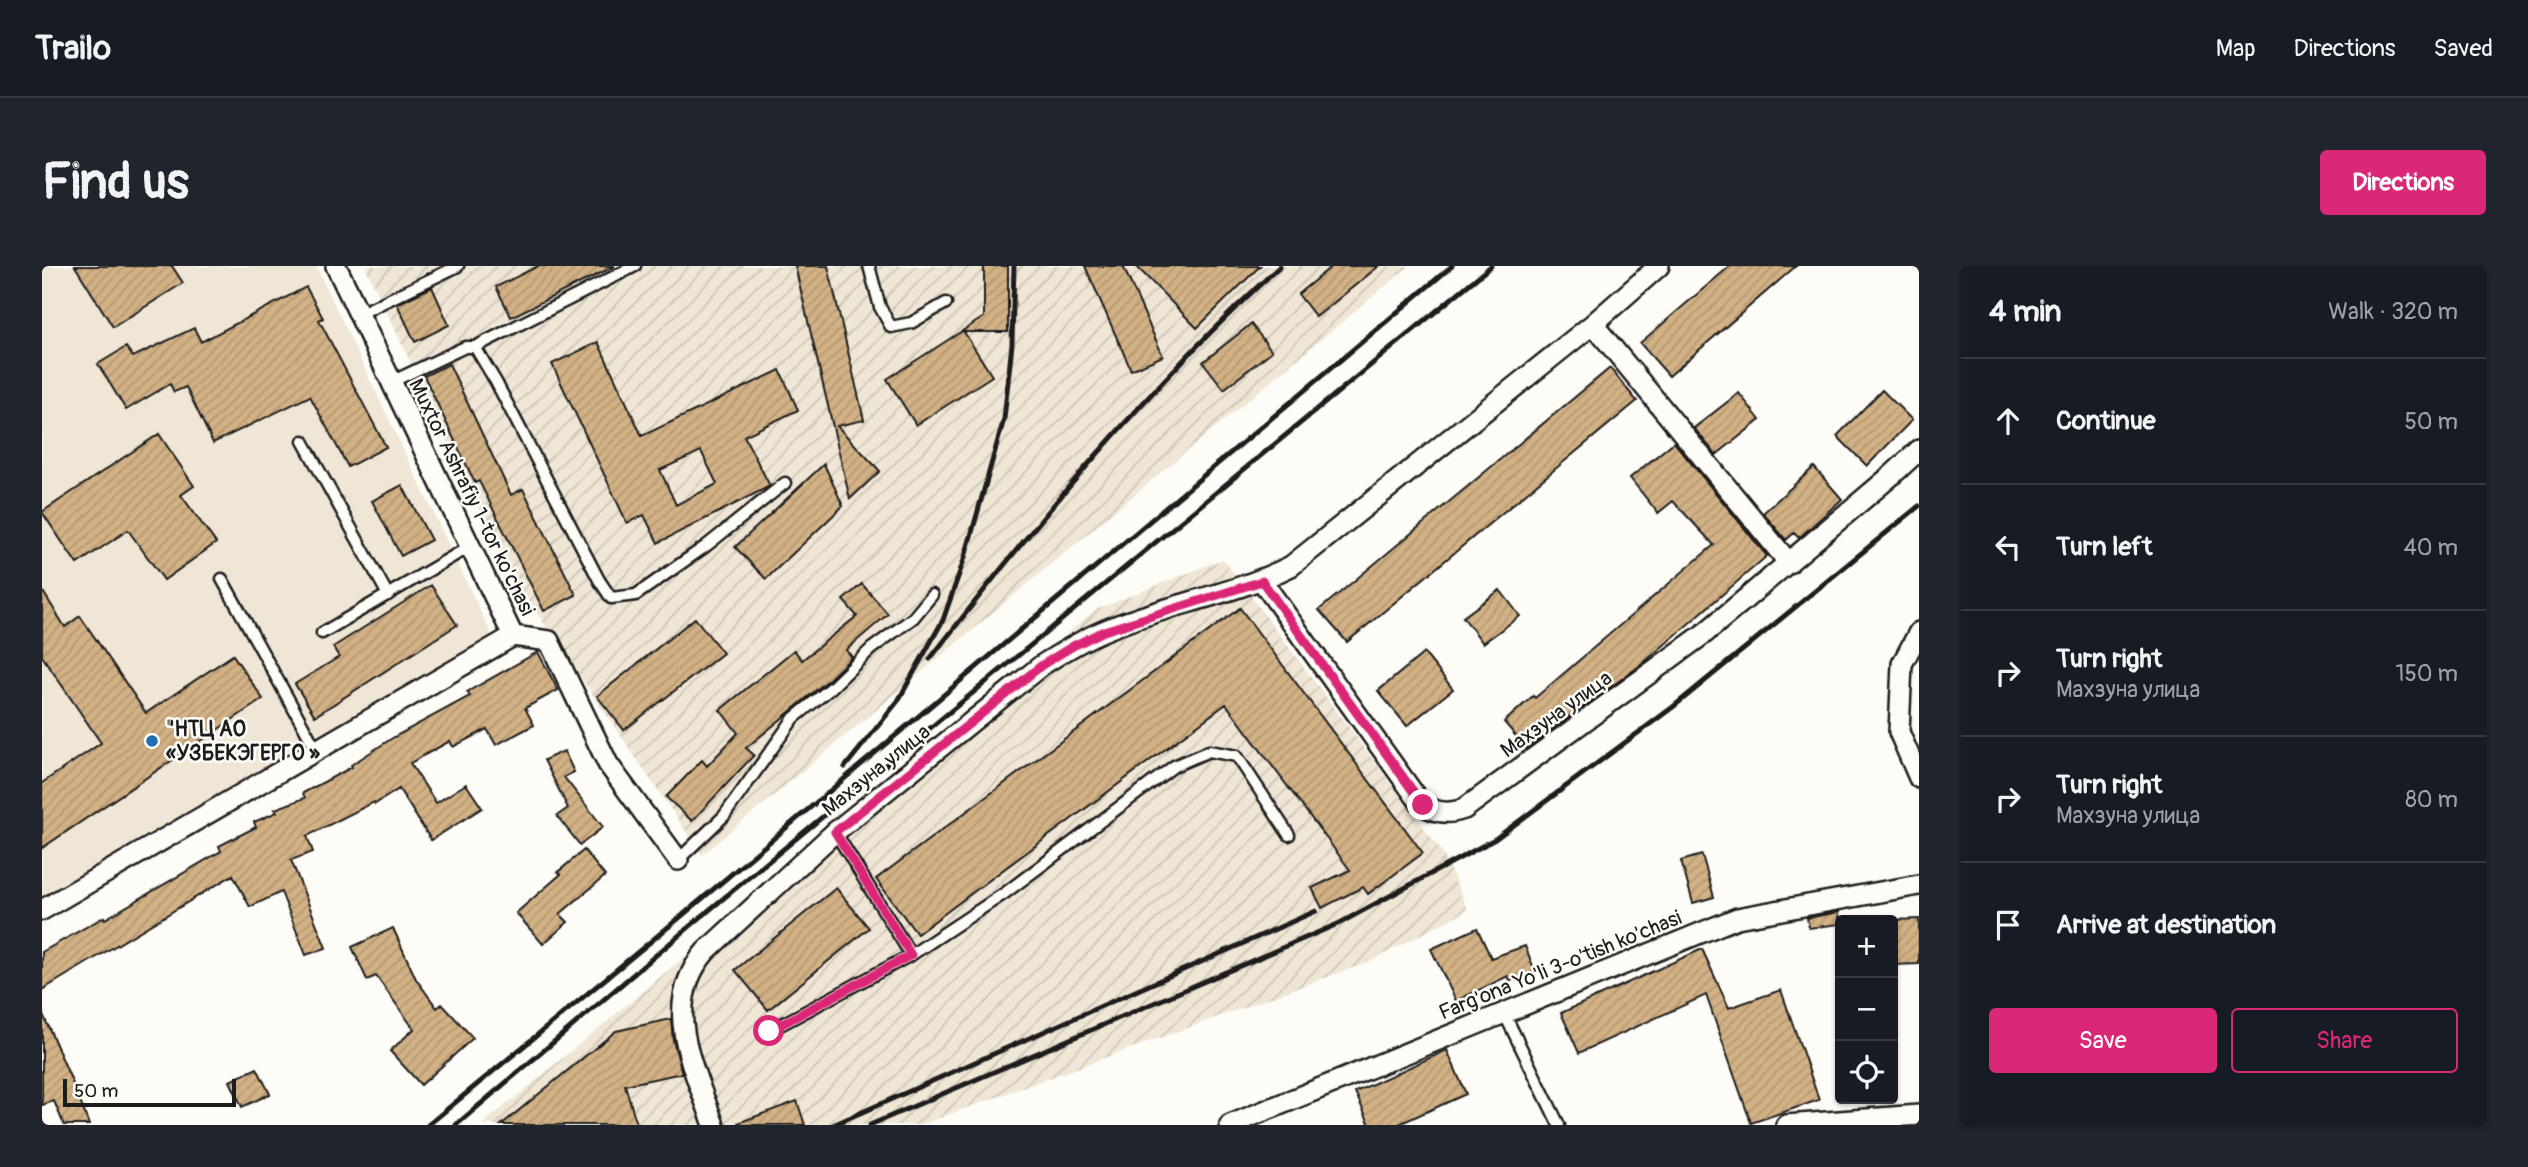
<!DOCTYPE html>
<html lang="en">
<head>
<meta charset="utf-8">
<style>
  :root { --surface:#171b24; --page:#20242c; --text:#f1f3f6; --muted:#9ea1a6; --line:#363941; --accent:#db2777 }
  body { margin:0; font-family:Pangolin,sans-serif; background:var(--page); color:var(--text) }
  .controls { position:absolute; right:21px; bottom:21px; display:grid; overflow:hidden; border-radius:7px; box-shadow:0 2px 5px #0004 }
  .controls button { width:63px; height:63px; display:grid; place-items:center; padding:0; border:0; border-bottom:2px solid var(--line); background:var(--surface); color:var(--text); font:35px sans-serif }
  .scale { position:absolute; left:21px; bottom:18px; width:173px; box-sizing:border-box; padding-left:7px; border:4px solid #1c1c1c; border-top:0; font-size:19px; line-height:24px; white-space:nowrap; color:#1c1c1c; -webkit-text-stroke:5px #fdfcf7; paint-order:stroke }
  .stop { position:absolute; width:21px; height:21px; margin:-16px; border:5px solid #db2777; border-radius:50%; background:#fff }
  .stop.end { background:#db2777; border-color:#fff; box-shadow:0 2px 7px #0008 }
  .list { margin:0; padding:0; list-style:none }
  h2 { display:flex; justify-content:space-between; align-items:center; height:91px; margin:0; padding:0 28px; font-size:30px }
  h2 small { font-size:23px; font-weight:400; color:var(--muted) }
  .list li { display:grid; grid-template-columns:46px 1fr auto; gap:21px; align-items:center; box-sizing:border-box; height:126px; padding:0 28px; border-top:2px solid var(--line) }
  .list b { display:block; font-size:26px; white-space:nowrap }
  .list p { margin:0; font-size:23px; white-space:nowrap; color:var(--muted) }
  .list em { font-size:23px; font-style:normal; color:var(--muted) }
  .actions { display:flex; gap:14px; padding:21px 28px }
  .actions a { flex:1; padding:16px 0; border:2px solid var(--accent); border-radius:7px; text-align:center; font-size:24px; color:var(--accent) }
  .actions .main { background:var(--accent); color:#fff }
  .icon { flex:none; width:38px; height:38px; fill:none; stroke:currentColor; stroke-width:2; stroke-linecap:round; stroke-linejoin:round }
  .map { position:relative; flex:none; width:1877px; height:859px; overflow:hidden; border-radius:7px }
  header { display:flex; align-items:center; gap:42px; box-sizing:border-box; height:98px; padding:0 35px; background:var(--surface); border-bottom:2px solid var(--line) }
  header strong { font-size:33px }
  nav { display:flex; gap:38px; margin-inline-start:auto; font-size:24px }
  .intro { display:flex; align-items:center; justify-content:space-between; box-sizing:border-box; height:168px; padding:0 42px }
  h1 { margin:0; font-size:49px }
  .button { padding:18px 32px; border-radius:7px; background:var(--accent); color:#fff; font-size:24px; font-weight:700 }
  main { display:flex; gap:42px; padding:0 42px }
  aside { flex:1; background:var(--surface); border-radius:7px; box-shadow:0 2px 5px #0004 }
  .map>svg:first-child { display:block }
</style>
</head>
<body>
<header>
<strong>Trailo</strong>
<nav><a>Map</a><a>Directions</a><a>Saved</a></nav>
</header>
<div class="intro"><h1>Find us</h1><a class="button">Directions</a></div>
<main>
<div class="map">
<svg width="1877" height="859" viewBox="0 0 1877 859">
  <defs>
    <pattern id="industrial-furrows" width="10" height="10" patternUnits="userSpaceOnUse" patternTransform="scale(1.75)"><rect width="10" height="10" fill="#f0e6d5"/><path d="M-1 1l2-2M0 10L10 0M9 11l2-2" fill="none" stroke="#cdc5b6"/></pattern>
    <pattern id="building-hatch" width="6" height="6" patternUnits="userSpaceOnUse" patternTransform="scale(1.75)"><rect width="6" height="6" fill="#d2b185"/><path d="M-1 1l2-2M0 6l6-6M5 7l2-2" fill="none" stroke="#b49872"/></pattern>
  </defs>
  <rect width="100%" height="100%" fill="#fdfcf7"/>
  <filter id="ink" filterUnits="userSpaceOnUse"><feTurbulence type="fractalNoise" baseFrequency=".0143" numOctaves="2"/><feDisplacementMap in="SourceGraphic" scale="14" xChannelSelector="R" yChannelSelector="G"/><feConvolveMatrix kernelMatrix="1 2 1 2 8 2 1 2 1" color-interpolation-filters="sRGB"/></filter>
  <g filter="url(#ink)">
    <path fill="#f0e6d5" d="M0,0H274L453,376L0,641Z"/>
    <path fill="url(#industrial-furrows)" d="M323,0H1367L660,589L469,309Z
      M1181,293L1400,586L1426,644L1327,696L878,859H440L793,566L1053,344Z"/>
    <path fill="url(#building-hatch)" stroke="#1c1c1c" stroke-width="2" fill-rule="evenodd" d="M33,0H130L141,17L71,61Z
      M496,0H573L469,51L454,21Z
      M753,0H786L822,154L795,160L838,205L808,233Z
      M942,0H966V66H922L950,110L874,159L845,113L942,51Z
      M1043,0H1081L1121,90L1089,104Z
      M1094,0H1218L1155,62Z
      M1290,0H1337L1274,51L1256,28Z
      M1688,0H1754L1627,110L1598,77Z
      M264,21L281,52L277,54L344,181L306,201L268,130L171,177L144,121L132,126L128,118L84,144L56,98L84,81L91,91L152,62L159,76Z
      M390,21L407,59L373,76L355,38Z
      M1209,58L1230,85L1182,123L1161,96Z
      M556,76L600,170L738,104L756,144L702,170L728,220L616,277L602,249L585,257L510,98ZM659,185L675,218L634,239L618,204Z
      M407,98L469,229L481,223L534,329L502,345L437,215L433,217L382,110Z
      M1568,102L1595,135L1305,376L1277,344Z
      M1840,124L1870,154L1825,200L1795,170Z
      M1697,127L1718,154L1674,189L1652,162Z
      M117,168L152,220L139,229L174,277L122,314L86,264L35,298L0,246Z
      M1632,176L1725,290L1599,399L1484,482L1462,456L1491,430L1493,432L1672,279L1631,235L1616,247L1588,212Z
      M782,198L801,240L724,313L693,281Z
      M1772,201L1800,233L1757,272L1752,267L1744,274L1721,247Z
      M360,219L389,274L359,290L330,235Z
      M820,318L846,348L804,384L810,391L784,416L704,482L712,489L650,555L624,531L660,494L665,500L696,467L678,444L752,384L760,394L815,350L801,334Z
      M389,319L415,359L273,450L253,418L297,391L291,381Z
      M0,324L23,361L38,350L104,447L191,389L221,433L0,582V517L59,477L0,390Z
      M1458,324L1478,350L1441,377L1421,351Z
      M1198,342L1381,587L1326,628L1321,621L1280,642L1270,622L1308,604L1184,438L875,668L834,613Z
      M653,352L681,387L582,464L555,430Z
      M496,386L516,424L483,442L492,459L454,479L445,463L411,481L408,475L368,497L394,537L424,518L440,542L389,574L357,523L333,538L332,536L265,570L271,586L249,594L284,682L264,689L239,626L208,641L191,609L0,724V686L62,651L63,653L179,585L177,580L214,561L212,556L235,546L233,543L263,532L261,527L310,501L309,499L352,471L428,430L425,426Z
      M1382,387L1411,423L1365,460L1336,425Z
      M522,485L532,506L522,511L561,561L538,579L515,550L526,542L502,494Z
      M542,584L563,610L518,648L526,656L501,678L474,647L519,608L516,606Z
      M1660,589L1672,631L1651,637L1639,595Z
      M794,622L827,662L726,744L693,704Z
      M1797,646L1798,658L1767,662L1765,652Z
      M1877,653V698L1851,699V654Z
      M351,662L374,713L395,742L400,738L431,772L379,819L348,785L372,763L334,710L325,714L310,681Z
      M1435,662L1449,692L1483,680L1493,705L1468,715L1466,710L1414,735L1389,683Z
      M1660,683L1687,742L1739,724L1777,834L1709,857L1664,729L1537,787L1519,747Z
      M0,746L34,825L47,859H22L12,835L0,839Z
      M629,753L631,774L640,807L583,819L595,859H459L574,765Z
      M1405,784L1424,828L1355,859H1328L1313,826Z
      M215,802L228,828L200,841L188,815Z
      M755,835L763,859H696V857Z"/>
    <g fill="none" stroke-linecap="round" stroke-linejoin="round">
      <g stroke="#1c1c1c" stroke-width="15">
        <path id="service" d="M827,0L838,41L849,61L869,57L904,37
          M317,48L416,0
          M433,81L593,0
          M349,116L423,81H433L454,116L557,314L569,332L594,329L664,280L743,217
          M261,175L346,329
          M180,313L275,485
          M280,367L422,284
          M793,566L869,689
          M636,594L682,550L752,452L789,422L829,383L871,352L890,329
          M1462,747L1517,859
          M727,765L869,689L963,627L1132,500L1167,485L1195,490L1247,569"/>
      </g>
      <g stroke="#1c1c1c" stroke-width="24">
        <path id="minor" d="M294,0L471,370L507,375L566,498L636,594
          M1551,58L1747,297
          M1220,315L1377,535C1390,547 1405,549 1422,543L1663,367L1850,209L1877,184
          M1877,366L1860,398L1857,466L1877,512
          M0,644L471,370
          M672,859C652,802 617,739 664,685L793,566L1000,399C1019,387 1039,374 1061,365C1122,339 1189,330 1249,300L1551,58L1617,0
          M1188,859L1695,652L1877,619
          M1744,859L1877,849"/>
      </g>
      <use href="#service" stroke="#fdfcf7" stroke-width="10"/>
      <use href="#minor" stroke="#fdfcf7" stroke-width="19"/>
      <path stroke="#1c1c1c" stroke-width="5" d="M888,393C995,255 1108,118 1238,0
        M803,501L856,435L901,354L923,291L962,153L970,78L972,0
        M386,859L642,648L1410,0
        M414,859L660,650L1449,0
        M791,859L1274,645
        M828,859L1298,657L1453,573L1631,441L1877,240"/>
    </g>
  </g>
  <g fill="none" stroke-linecap="round" stroke-linejoin="round" filter="url(#ink)">
    <path stroke="#db2777" stroke-width="9" d="M727,765L869,689L793,566L1000,399L1031,380L1062,365L1220,315L1381,539"/>
  </g>
  <circle fill="#1f6fb2" stroke="#fdfcf7" stroke-width="2.5" cx="110" cy="475" r="7"/>
  <g text-anchor="middle" stroke-width="5" stroke-linejoin="round" paint-order="stroke">
    <g font-size="21" fill="#1c1c1c" stroke="#fdfcf7">
      <text transform="translate(430 231) rotate(64)" y="7">Muxtor Ashrafiy 1-tor ko'chasi</text>
      <text transform="translate(1514 448) rotate(-36)" y="7">Махзуна улица</text>
      <text transform="translate(834 504) rotate(-39)" y="7">Махзуна улица</text>
      <text transform="translate(1518 699) rotate(-22)" y="7">Farg'ona Yo'li 3-o'tish ko'chasi</text>
    </g>
    <g font-size="21" font-weight="bold" fill="#1c1c1c" stroke="#fdfcf7" text-anchor="start">
      <text x="124" y="470">"НТЦ АО<tspan x="124" dy="24">«УЗБЕКЭГЕРГО »</tspan></text>
    </g>
  </g>
</svg>
<div class="controls">
<button>+</button>
<button>−</button>
<button><svg class="icon" aria-label="locate" viewBox="0 0 24 24"><circle cx="12" cy="12" r="6"/><path d="M12 2v4M12 18v4M2 12h4M18 12h4"/></svg></button>
</div>
<div class="scale">50 m</div>
<div class="stop" style="left:727px;top:765px"></div>
<div class="stop end" style="left:1381px;top:539px"></div>
</div>
<aside>
<h2>4 min<small>Walk · 320 m</small></h2>
<ul class="list">
<li><svg class="icon" aria-label="ahead" viewBox="0 0 24 24"><path d="M12 20V5M6 11l6-6 6 6"/></svg><div><b>Continue</b></div><em>50 m</em></li>
<li><svg class="icon" aria-label="left" viewBox="0 0 24 24"><path d="M17 20v-9H6M10 6l-5 5 5 5"/></svg><div><b>Turn left</b></div><em>40 m</em></li>
<li><svg class="icon" aria-label="right" viewBox="0 0 24 24"><path d="M7 20v-9h11M14 6l5 5-5 5"/></svg><div><b>Turn right</b><p>Махзуна улица</p></div><em>150 m</em></li>
<li><svg class="icon" aria-label="right" viewBox="0 0 24 24"><path d="M7 20v-9h11M14 6l5 5-5 5"/></svg><div><b>Turn right</b><p>Махзуна улица</p></div><em>80 m</em></li>
<li><svg class="icon" aria-label="arrive" viewBox="0 0 24 24"><path d="M6 21V4h12l-3 4 3 4H6"/></svg><div><b>Arrive at destination</b></div></li>
</ul>
<div class="actions"><a class="main">Save</a><a>Share</a></div>
</aside>
</main>
</body>
</html>
